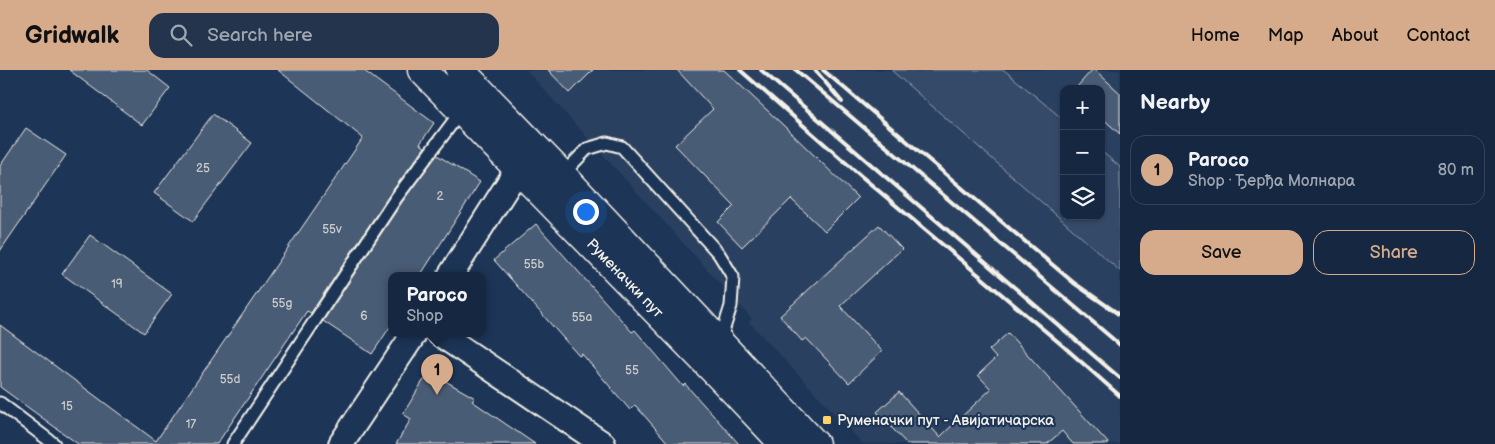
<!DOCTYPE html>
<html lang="en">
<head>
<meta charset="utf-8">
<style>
  :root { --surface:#162841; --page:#23344c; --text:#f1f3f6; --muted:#9ea6b1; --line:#35445a; --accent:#d6ab8b }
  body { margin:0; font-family:"Balsamiq Sans",sans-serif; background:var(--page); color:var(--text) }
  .controls { position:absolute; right:15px; top:15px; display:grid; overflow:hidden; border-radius:10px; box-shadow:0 1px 4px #0004 }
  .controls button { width:45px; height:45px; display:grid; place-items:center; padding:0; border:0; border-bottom:1px solid var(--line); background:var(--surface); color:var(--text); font:25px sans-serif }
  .you { position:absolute; left:585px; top:141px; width:18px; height:18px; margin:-12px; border:4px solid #fff; border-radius:50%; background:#1a73e8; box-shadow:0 0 0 8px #1a73e833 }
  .badge { display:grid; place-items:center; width:32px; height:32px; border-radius:50%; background:var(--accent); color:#111; font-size:16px; font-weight:700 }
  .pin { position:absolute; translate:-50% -41px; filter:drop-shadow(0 1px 2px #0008) }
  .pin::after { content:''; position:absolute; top:26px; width:18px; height:15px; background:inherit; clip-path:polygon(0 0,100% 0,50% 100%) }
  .popup { position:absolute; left:388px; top:202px; width:98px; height:65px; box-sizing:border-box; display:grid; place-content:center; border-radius:10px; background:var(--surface); filter:drop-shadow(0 1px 4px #0005); font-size:16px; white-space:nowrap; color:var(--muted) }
  .popup b { font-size:19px; color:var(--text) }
  .popup::after { content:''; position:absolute; left:50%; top:100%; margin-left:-10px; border:10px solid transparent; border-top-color:var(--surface) }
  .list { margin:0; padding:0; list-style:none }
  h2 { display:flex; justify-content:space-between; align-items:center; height:65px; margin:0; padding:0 20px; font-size:21px }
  h2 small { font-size:16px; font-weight:400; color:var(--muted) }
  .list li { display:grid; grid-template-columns:32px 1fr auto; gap:15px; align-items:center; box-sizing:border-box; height:70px; margin:0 10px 10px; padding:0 10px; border:1px solid var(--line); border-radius:15px }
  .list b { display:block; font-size:19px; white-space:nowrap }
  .list p { margin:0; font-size:16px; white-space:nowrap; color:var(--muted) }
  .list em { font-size:16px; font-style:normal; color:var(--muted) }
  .actions { display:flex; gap:10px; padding:15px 20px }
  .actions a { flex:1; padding:11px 0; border:1px solid var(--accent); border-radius:15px; text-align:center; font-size:18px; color:var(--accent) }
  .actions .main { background:var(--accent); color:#111 }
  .icon { flex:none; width:28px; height:28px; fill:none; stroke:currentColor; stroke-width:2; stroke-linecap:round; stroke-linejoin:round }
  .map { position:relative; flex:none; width:1120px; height:374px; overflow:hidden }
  header { display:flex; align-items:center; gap:30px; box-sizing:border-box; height:70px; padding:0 25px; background:var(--accent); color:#111 }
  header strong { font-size:24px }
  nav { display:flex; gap:28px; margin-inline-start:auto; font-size:18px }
  .search { width:350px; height:45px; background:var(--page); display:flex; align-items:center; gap:12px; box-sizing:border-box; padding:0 18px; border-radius:15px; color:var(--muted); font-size:19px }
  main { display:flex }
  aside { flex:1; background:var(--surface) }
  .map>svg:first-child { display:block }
</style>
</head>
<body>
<header>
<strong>Gridwalk</strong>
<div class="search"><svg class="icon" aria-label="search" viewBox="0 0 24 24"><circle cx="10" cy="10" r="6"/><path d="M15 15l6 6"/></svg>Search here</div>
<nav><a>Home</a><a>Map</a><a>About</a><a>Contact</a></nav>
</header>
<main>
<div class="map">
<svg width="1120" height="374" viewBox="0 0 1120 374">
  <rect width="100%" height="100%" fill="#1d3557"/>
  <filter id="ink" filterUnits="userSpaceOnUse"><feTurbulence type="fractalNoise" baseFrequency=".02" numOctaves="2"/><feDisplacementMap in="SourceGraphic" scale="10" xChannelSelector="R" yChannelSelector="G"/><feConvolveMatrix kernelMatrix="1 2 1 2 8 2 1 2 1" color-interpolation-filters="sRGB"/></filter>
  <g filter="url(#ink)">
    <path fill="#2a4060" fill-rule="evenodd" d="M526,0H1120V374H863L749,252L752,249ZM1064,19H1101V146H1064Z"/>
    <path fill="#354a67" stroke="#949ea8" d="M891,0H1004L1064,50V146H1101V81L1120,97V201Z"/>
    <path fill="#485b74" stroke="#f4f1e8" d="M69,0H147L170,18L142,55Z
      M278,0H363L434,53L420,74L425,77L390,124L311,243L307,241L217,374H78L0,317V255L156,371L363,68Z
      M548,0H593L570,23Z
      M677,0H724L783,55L858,128L825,161L791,129L742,177L718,152L734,136L675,75L713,39Z
      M1092,0H1095L1120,23V64L1101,47V19H1075Z
      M213,44L252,73L193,151L154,123Z
      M26,58L66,85L0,181V96Z
      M437,85L480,112L420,206H392V254L372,284L323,251L402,132Z
      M536,154L632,262L635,260L683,316L685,314L739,374H669L635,335L630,340L582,284L579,286L494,190Z
      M879,155L902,179L840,236L882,281L849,313L806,268L802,271L780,246Z
      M90,165L172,224L144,263L62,204Z
      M1008,263L1109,374H1073L1062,361L1047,374H907L877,342L899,322L940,367L991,319L978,305L996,288L989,280Z
      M435,305L475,328L472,331L535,374H396L411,349L403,344L423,311L429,306Z"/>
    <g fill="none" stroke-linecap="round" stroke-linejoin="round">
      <g stroke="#f4f1e8" stroke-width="15">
        <path id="service" d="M562,105L587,79L607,73L622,77L719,184L733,207L731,236L720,271
          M0,333L54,374
          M233,374L396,128L462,40"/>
      </g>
      <g stroke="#f4f1e8" stroke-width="28">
        <path id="minor" d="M450,206L528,83
          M440,264L603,374
          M341,374L414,264"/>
      </g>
      <g stroke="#f4f1e8" stroke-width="31">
        <path id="secondary" d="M422,0L735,322L784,374
          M460,0L562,105L815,374"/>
      </g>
      <use href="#service" stroke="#1d3557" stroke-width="11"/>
      <use href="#minor" stroke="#1d3557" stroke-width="24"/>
      <use href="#secondary" stroke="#1d3557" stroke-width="28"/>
      <path stroke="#f4f1e8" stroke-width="4" d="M740,0L861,106L1062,275L1120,326
        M761,0L1120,308
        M796,0L1120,275
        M815,0L842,32
        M823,0L1074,213L1120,245"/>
    </g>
  </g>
  <rect fill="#ffd166" stroke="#1d3557" stroke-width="2" x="822" y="345" width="10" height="10" rx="2.5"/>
  <g text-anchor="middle" stroke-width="4.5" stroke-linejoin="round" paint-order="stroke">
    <g font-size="12" fill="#c9cccb">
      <text x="203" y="102">25</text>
      <text x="440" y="130">2</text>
      <text x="332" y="163">55v</text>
      <text x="534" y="198">55b</text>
      <text x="117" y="218">19</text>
      <text x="282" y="237">55g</text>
      <text x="364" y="250">6</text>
      <text x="582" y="251">55a</text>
      <text x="632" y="304">55</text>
      <text x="230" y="313">55d</text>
      <text x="67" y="340">15</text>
      <text x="191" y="358">17</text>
    </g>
    <g font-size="15" fill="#f4f1e8" stroke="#1d3557">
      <text transform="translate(625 208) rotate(46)" y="5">Руменачки пут</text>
    </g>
    <g font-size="15" fill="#f4f1e8" stroke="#1d3557" text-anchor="start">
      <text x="837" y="355">Руменачки пут - Авијатичарска</text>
    </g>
  </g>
</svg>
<div class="controls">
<button>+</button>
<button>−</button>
<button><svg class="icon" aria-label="layers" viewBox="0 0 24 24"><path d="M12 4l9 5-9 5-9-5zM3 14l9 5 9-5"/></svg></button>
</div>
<div class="you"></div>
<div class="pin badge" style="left:437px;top:325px">1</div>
<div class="popup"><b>Paroco</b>Shop</div>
</div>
<aside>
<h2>Nearby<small></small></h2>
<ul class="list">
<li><span class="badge">1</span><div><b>Paroco</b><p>Shop · Ђерђа Молнара</p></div><em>80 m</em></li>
</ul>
<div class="actions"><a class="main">Save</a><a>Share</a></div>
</aside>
</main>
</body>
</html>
